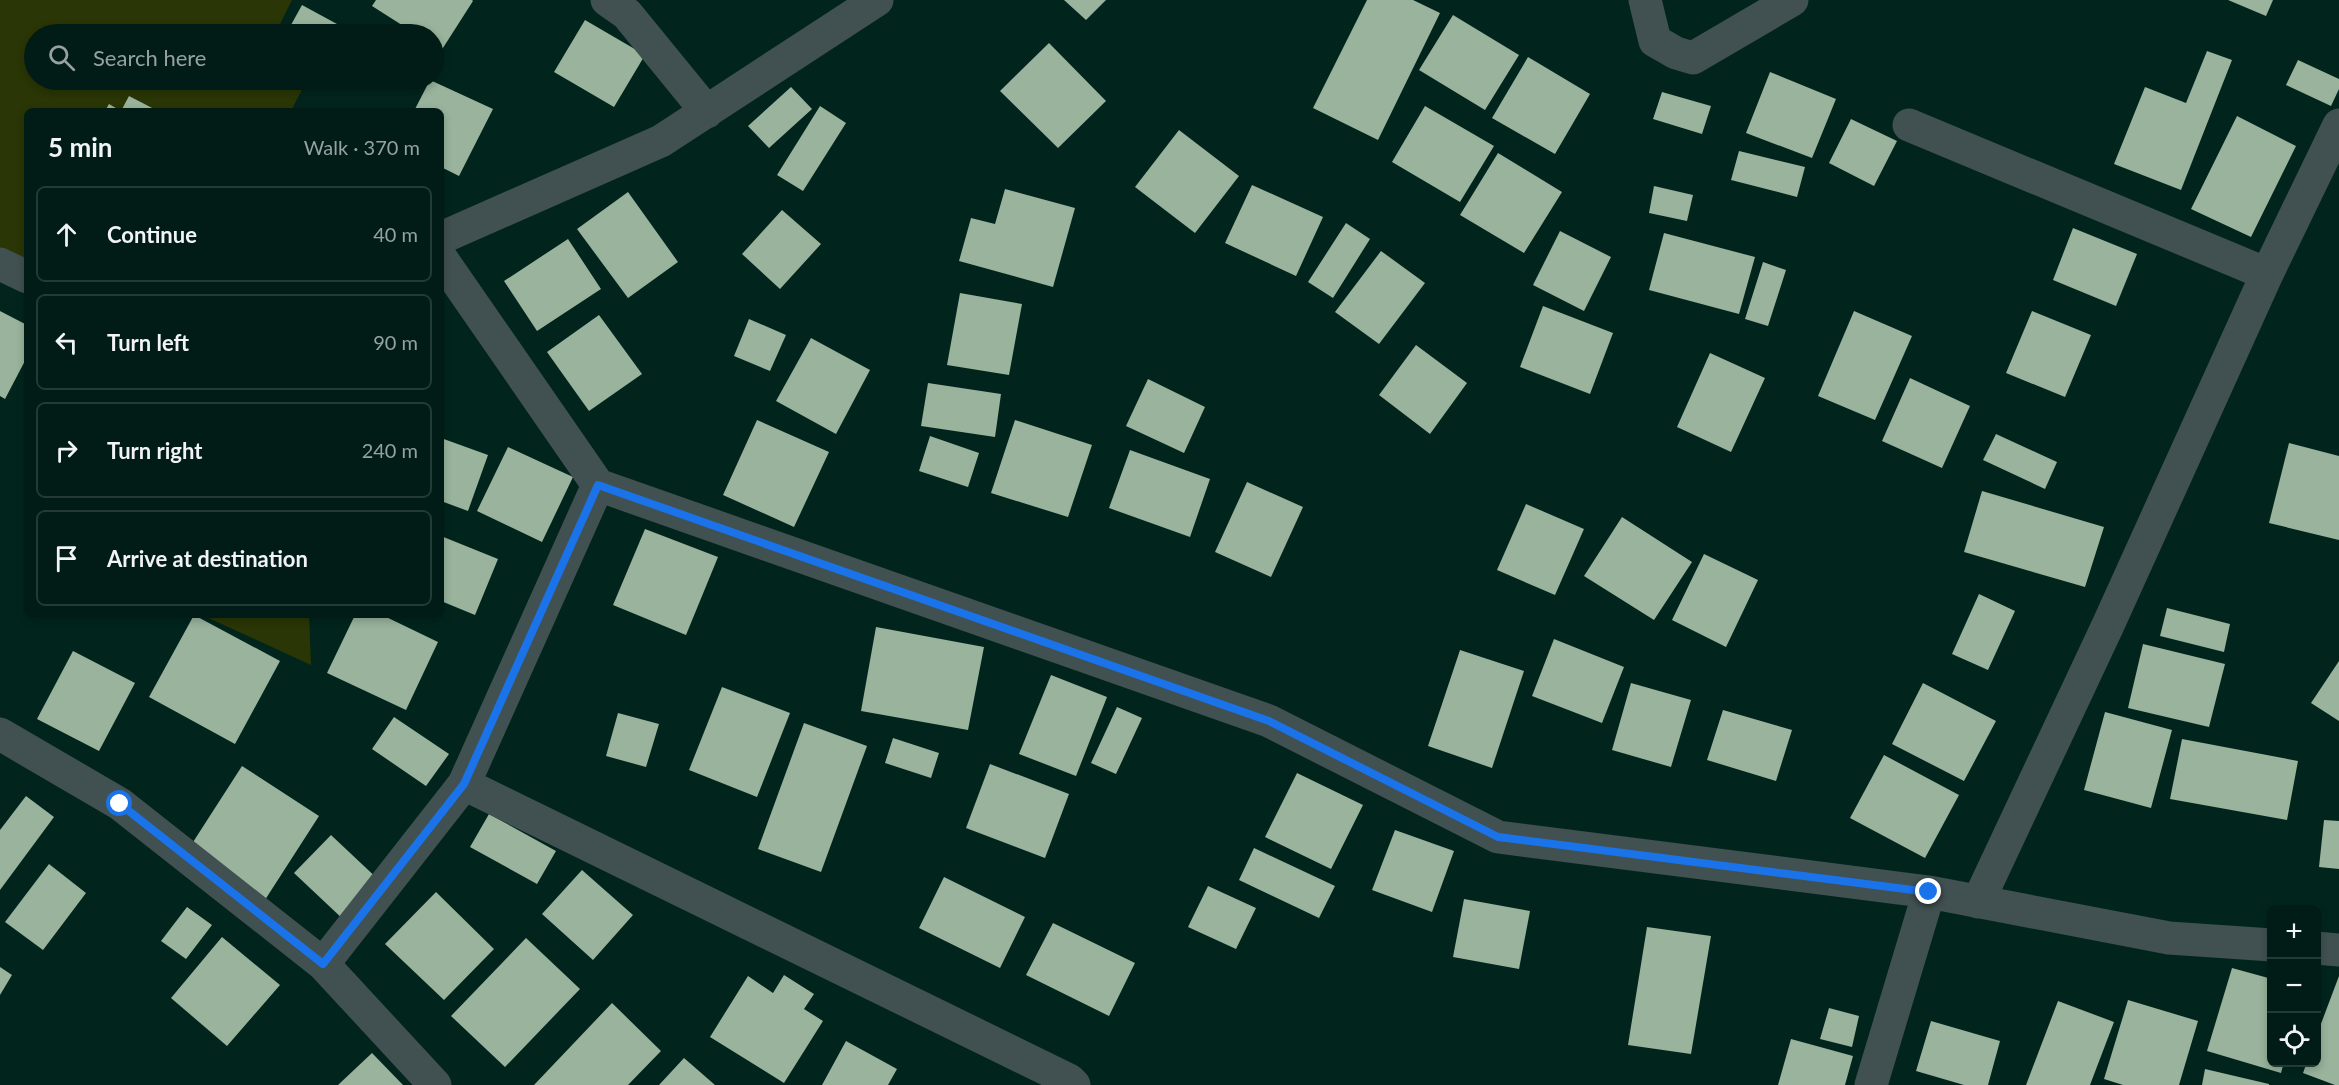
<!DOCTYPE html>
<html lang="en">
<head>
<meta charset="utf-8">
<style>
  :root { --surface:#011c16; --page:#0f2923; --text:#f1f3f6; --muted:#96a1a1; --line:#233a35 }
  body { margin:0; font-family:Lato,sans-serif; background:var(--page); color:var(--text) }
  .controls { position:absolute; right:18px; bottom:18px; display:grid; overflow:hidden; border-radius:9px; box-shadow:0 3px 9px #0003 }
  .controls button { width:54px; height:54px; display:grid; place-items:center; padding:0; border:0; border-bottom:2px solid var(--line); background:var(--surface); color:var(--text); font:30px sans-serif }
  .stop { position:absolute; width:18px; height:18px; margin:-14px; border:4px solid #1a73e8; border-radius:50%; background:#fff }
  .stop.end { background:#1a73e8; border-color:#fff; box-shadow:0 2px 6px #0008 }
  .list { margin:0; padding:0; list-style:none }
  h2 { display:flex; justify-content:space-between; align-items:center; height:78px; margin:0; padding:0 24px; font-size:26px }
  h2 small { font-size:20px; font-weight:400; color:var(--muted) }
  .list li { display:grid; grid-template-columns:39px 1fr auto; gap:18px; align-items:center; box-sizing:border-box; height:96px; margin:0 12px 12px; padding:0 12px; border:2px solid var(--line); border-radius:9px }
  .list b { display:block; font-size:22px; white-space:nowrap }
  .list em { font-size:20px; font-style:normal; color:var(--muted) }
  .icon { flex:none; width:33px; height:33px; fill:none; stroke:currentColor; stroke-width:2; stroke-linecap:round; stroke-linejoin:round }
  .map { position:relative; flex:none; width:2339px; height:1085px; overflow:hidden }
  .search { position:absolute; background:var(--surface); box-shadow:0 3px 9px #0003; left:24px; top:24px; width:420px; height:66px; display:flex; align-items:center; gap:15px; box-sizing:border-box; padding:0 21px; border-radius:33px; color:var(--muted); font-size:22px }
  .panel { position:absolute; background:var(--surface); box-shadow:0 3px 9px #0003; left:24px; top:108px; width:420px; height:510px; border-radius:9px }
  .map>svg:first-child { display:block }
</style>
</head>
<body>
<div class="map">
<svg width="2339" height="1085" viewBox="0 0 2339 1085">
  <rect width="100%" height="100%" fill="#01251d"/>
  <path fill="#2a3605" d="M0,0H292L275,34H34V80H307L291,111H27V292L0,275Z
    M202,615H309L311,665Z"/>
  <path fill="#99b39c" d="M376,0H472L473,1L441,51L434,46V34H416L372,6Z
    M1064,0H1106L1086,20Z
    M1367,0H1413L1440,13L1378,140L1313,108Z
    M2228,0H2273L2266,16Z
    M302,5L337,24L332,34H286Z
    M1453,15L1519,55L1485,110L1419,70Z
    M585,20L645,55L614,107L554,72Z
    M1049,43L1106,101L1058,148L1000,91Z
    M2207,51L2232,60L2181,190L2114,164L2145,87L2186,103Z
    M1528,57L1590,94L1555,154L1492,118Z
    M2298,60L2339,79V89L2331,106L2286,85Z
    M1770,72L1836,99L1812,158L1746,133Z
    M430,80L493,109L459,176L441,167V111H414Z
    M791,87L812,109L769,148L748,126Z
    M1662,92L1711,106L1702,134L1653,119Z
    M129,96L158,111H105L109,104L121,111Z
    M820,106L846,123L803,191L777,175Z
    M1425,106L1494,146L1460,202L1392,162Z
    M2237,116L2296,146L2251,237L2191,209Z
    M1851,119L1897,141L1874,186L1829,163Z
    M1179,130L1239,176L1195,233L1135,187Z
    M1739,151L1805,167L1797,197L1731,180Z
    M1498,153L1562,192L1524,253L1460,215Z
    M1252,185L1323,217L1296,276L1225,243Z
    M1654,186L1693,195L1687,221L1649,213Z
    M1005,189L1075,208L1053,287L959,261L971,218L995,224Z
    M628,192L678,262L628,298L577,229Z
    M782,210L821,244L780,289L742,254Z
    M1346,223L1370,239L1333,298L1308,282Z
    M2073,228L2137,254L2116,306L2053,280Z
    M1560,231L1611,257L1584,311L1533,285Z
    M1664,233L1755,257L1739,314L1649,290Z
    M568,239L601,289L537,331L504,281Z
    M1381,251L1425,283L1379,344L1335,312Z
    M1763,262L1786,270L1768,326L1745,319Z
    M960,293L1022,304L1009,375L947,365Z
    M1543,306L1613,333L1590,394L1520,367Z
    M0,311L27,325V357L5,399L0,396Z
    M1854,311L1912,336L1875,420L1818,396Z
    M2032,311L2091,335L2065,397L2006,373Z
    M599,315L642,374L589,411L547,352Z
    M749,319L786,335L770,371L734,356Z
    M811,338L870,370L836,434L776,401Z
    M1416,345L1467,383L1430,434L1379,395Z
    M1710,353L1765,378L1731,452L1677,427Z
    M1910,378L1970,406L1942,468L1882,441Z
    M1148,379L1205,407L1184,453L1126,426Z
    M928,383L1001,394L995,437L921,426Z
    M757,420L829,452L794,527L723,495Z
    M1015,420L1092,445L1068,517L991,493Z
    M1996,434L2057,462L2045,489L1983,460Z
    M930,436L979,453L968,487L919,471Z
    M441,438L488,455L468,511L441,501Z
    M2289,443L2339,456V540L2269,523Z
    M508,447L573,477L542,542L477,511Z
    M1130,450L1210,479L1190,537L1109,508Z
    M1247,482L1303,507L1271,577L1215,552Z
    M1982,491L2104,527L2085,587L1964,552Z
    M1526,504L1584,529L1555,595L1497,570Z
    M1622,517L1692,562L1654,620L1584,576Z
    M645,529L718,557L686,635L613,605Z
    M441,536L498,559L475,615L441,601Z
    M1704,554L1758,580L1726,647L1672,620Z
    M1979,594L2015,611L1988,670L1952,654Z
    M2167,608L2230,624L2224,652L2160,636Z
    M194,615L280,661L235,744L149,697Z
    M355,615H382L438,642L406,710L327,673Z
    M876,627L984,647L968,730L861,711Z
    M1554,639L1624,667L1602,723L1532,696Z
    M2143,644L2225,664L2209,727L2128,708Z
    M1460,650L1524,671L1492,768L1428,746Z
    M73,651L135,683L99,751L37,719Z
    M2339,661V721L2311,703Z
    M1051,675L1107,697L1076,776L1019,754Z
    M1631,683L1691,700L1671,767L1612,750Z
    M1923,683L1996,721L1964,781L1892,744Z
    M722,687L790,713L757,797L689,770Z
    M1117,707L1142,718L1116,774L1091,763Z
    M1723,710L1792,730L1776,781L1707,760Z
    M2105,712L2172,730L2151,808L2084,790Z
    M618,713L659,724L646,767L606,756Z
    M394,717L449,754L426,786L372,749Z
    M804,723L867,746L821,872L758,849Z
    M893,738L939,753L931,778L885,763Z
    M2182,739L2298,761L2287,820L2170,799Z
    M1884,755L1959,795L1925,858L1850,818Z
    M990,764L1069,794L1045,858L966,828Z
    M242,766L319,816L263,903L186,853Z
    M1297,773L1363,805L1331,869L1265,837Z
    M26,796L54,817L0,890V830Z
    M489,814L556,851L537,884L470,847Z
    M2324,820L2339,821V869L2319,867Z
    M1395,830L1454,851L1432,912L1372,890Z
    M331,835L382,883L345,921L294,873Z
    M1254,848L1335,886L1319,918L1239,880Z
    M49,864L86,893L43,950L5,922Z
    M582,870L633,915L593,960L542,914Z
    M944,877L1025,917L1000,968L919,928Z
    M1208,886L1256,908L1236,949L1188,927Z
    M436,892L494,949L444,1000L385,944Z
    M1464,899L1530,911L1519,969L1453,957Z
    M187,907L212,925L186,959L161,941Z
    M1053,923L1135,963L1109,1016L1026,975Z
    M1647,927L1711,936L1691,1054L1628,1045Z
    M222,937L280,985L227,1046L171,998Z
    M526,938L580,989L505,1067L451,1016Z
    M0,967L12,975L0,995Z
    M2232,968L2272,979V1062H2284L2281,1073L2207,1051Z
    M784,975L814,994L804,1009L823,1021L784,1083L710,1037L748,976L773,993Z
    M2339,976V1085H2335L2303,1073L2307,1062H2316V1037Z
    M2128,1000L2198,1021L2179,1085H2123L2104,1079Z
    M2058,1001L2114,1022L2090,1085H2026Z
    M612,1003L661,1051L628,1085H534Z
    M1829,1008L1859,1016L1852,1047L1820,1039Z
    M1931,1021L2000,1041L1988,1085H1964L1916,1071Z
    M1791,1039L1853,1056L1845,1085H1778Z
    M846,1041L897,1069L888,1085H822Z
    M372,1053L403,1085H338Z
    M684,1058L715,1085H659Z
    M2205,1069L2269,1084V1085H2202Z"/>
  <g fill="none" stroke-linecap="round" stroke-linejoin="round">
    <path stroke="#415051" stroke-width="33" d="M607,0L627,14L707,112
      M1645,0L1655,41L1676,53L1693,58L1792,0
      M1909,125L2267,274
      M441,238L661,141L877,0
      M441,258L598,485
      M0,264L27,277
      M0,734L120,804L323,964L435,1085
      M464,784L1069,1080L1074,1085
      M1978,902L2109,623L2267,274L2339,125
      M2316,948L2339,950
      M323,964L464,784L598,485L1269,721L1498,837L1929,892L2169,938L2272,945
      M1871,1085L1929,892"/>
  </g>
  <g fill="none" stroke-linecap="round" stroke-linejoin="round">
    <path stroke="#1a73e8" stroke-width="8" d="M120,804L323,964L464,784L598,485L1269,721L1498,837L1929,892"/>
  </g>
</svg>
<div class="controls">
<button>+</button>
<button>−</button>
<button><svg class="icon" aria-label="locate" viewBox="0 0 24 24"><circle cx="12" cy="12" r="6"/><path d="M12 2v4M12 18v4M2 12h4M18 12h4"/></svg></button>
</div>
<div class="stop" style="left:120px;top:804px"></div>
<div class="stop end" style="left:1929px;top:892px"></div>
<div class="search"><svg class="icon" aria-label="search" viewBox="0 0 24 24"><circle cx="10" cy="10" r="6"/><path d="M15 15l6 6"/></svg>Search here</div>
<section class="panel">
<h2>5 min<small>Walk · 370 m</small></h2>
<ul class="list">
<li><svg class="icon" aria-label="ahead" viewBox="0 0 24 24"><path d="M12 20V5M6 11l6-6 6 6"/></svg><div><b>Continue</b></div><em>40 m</em></li>
<li><svg class="icon" aria-label="left" viewBox="0 0 24 24"><path d="M17 20v-9H6M10 6l-5 5 5 5"/></svg><div><b>Turn left</b></div><em>90 m</em></li>
<li><svg class="icon" aria-label="right" viewBox="0 0 24 24"><path d="M7 20v-9h11M14 6l5 5-5 5"/></svg><div><b>Turn right</b></div><em>240 m</em></li>
<li><svg class="icon" aria-label="arrive" viewBox="0 0 24 24"><path d="M6 21V4h12l-3 4 3 4H6"/></svg><div><b>Arrive at destination</b></div></li>
</ul>
</section>
</div>
</body>
</html>
